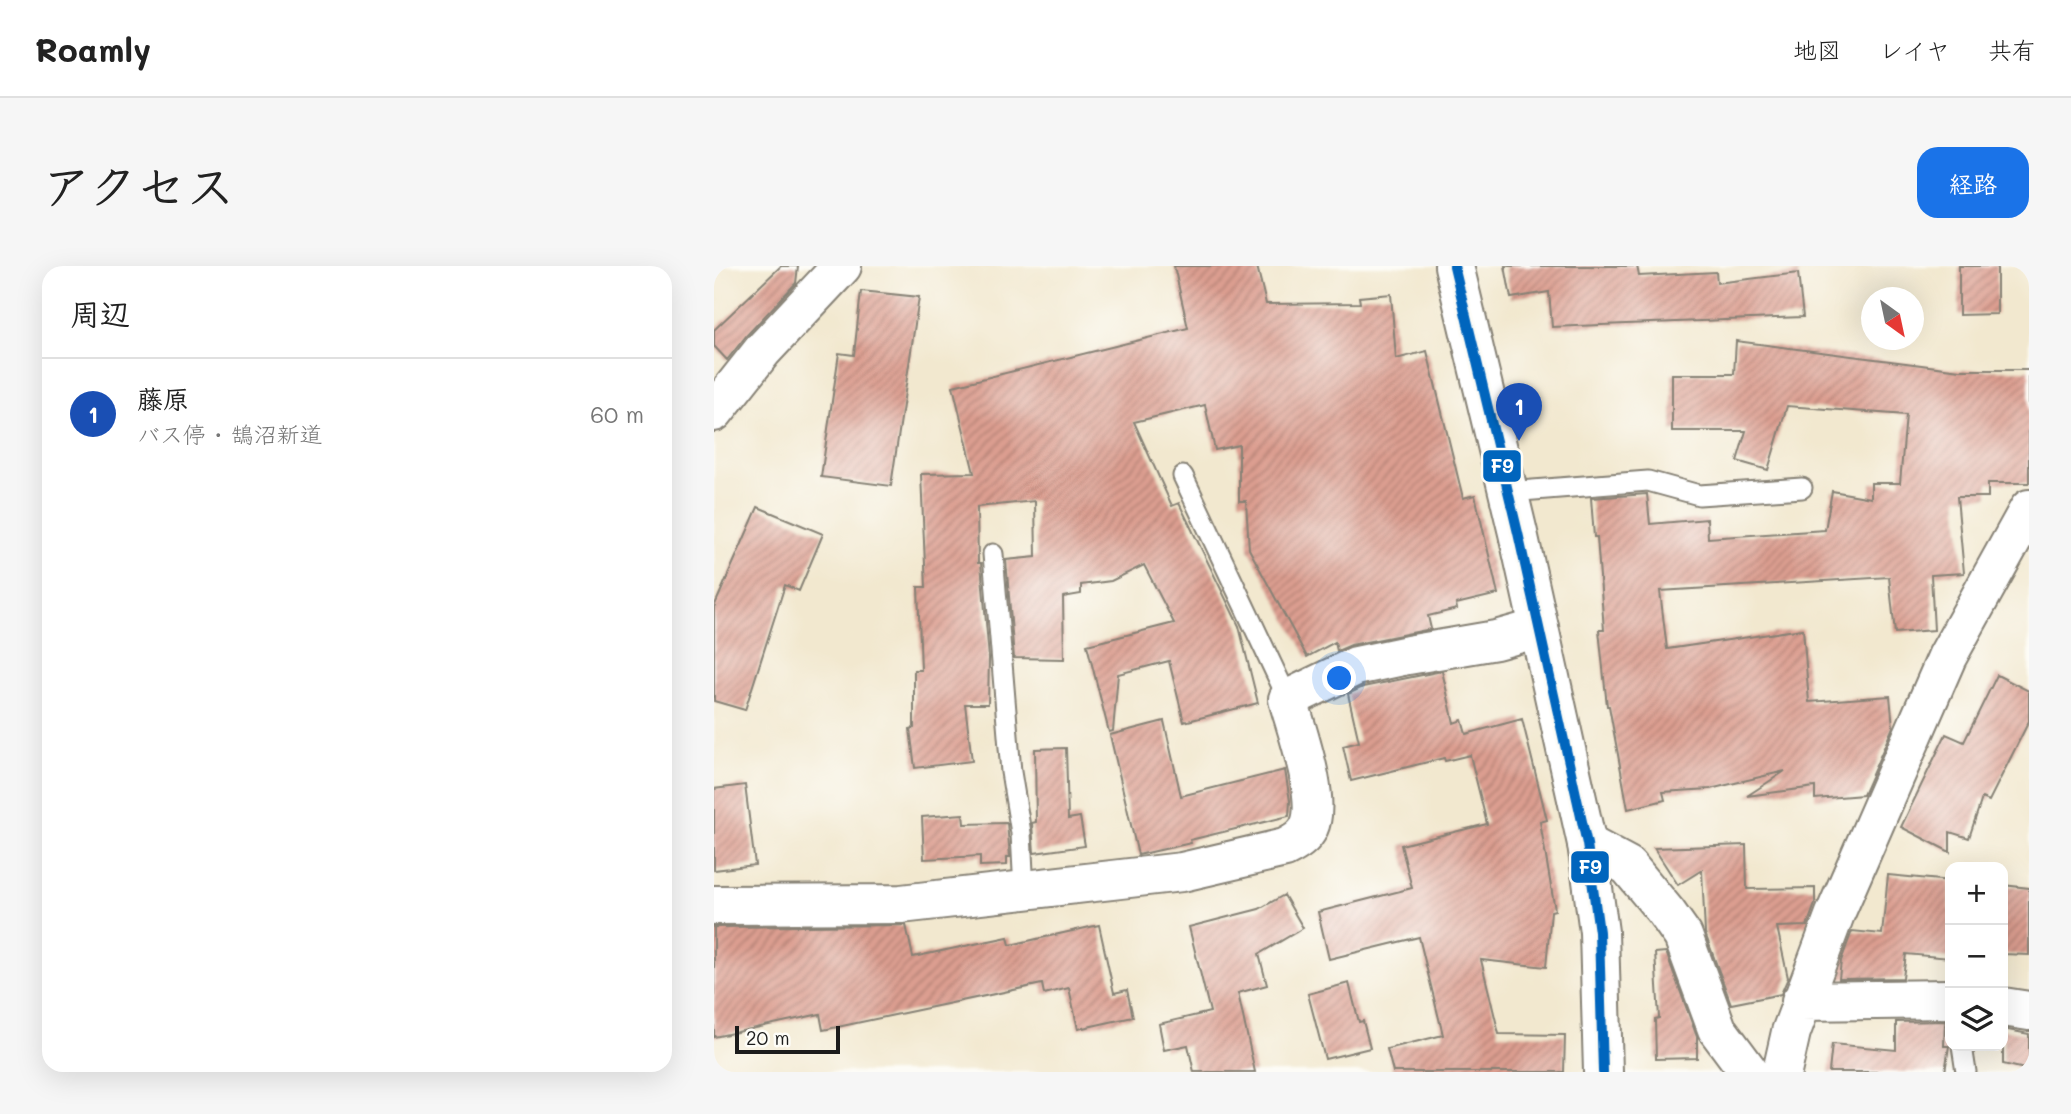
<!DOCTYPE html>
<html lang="ja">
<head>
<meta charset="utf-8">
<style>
  :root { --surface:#fff; --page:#f6f6f6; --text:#222; --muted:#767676; --line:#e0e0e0; --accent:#1a73e8 }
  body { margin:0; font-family:Mali,"Klee One",sans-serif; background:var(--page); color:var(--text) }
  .controls { position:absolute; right:21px; bottom:21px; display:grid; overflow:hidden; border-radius:14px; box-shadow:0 7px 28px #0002 }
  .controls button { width:63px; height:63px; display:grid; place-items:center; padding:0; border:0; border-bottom:2px solid var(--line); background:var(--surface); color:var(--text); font:35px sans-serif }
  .compass { position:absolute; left:1147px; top:21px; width:63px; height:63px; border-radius:50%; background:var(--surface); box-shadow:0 7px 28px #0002; rotate:147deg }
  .scale { position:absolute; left:21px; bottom:18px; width:105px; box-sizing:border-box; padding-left:7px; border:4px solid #1c1c1c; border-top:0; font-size:19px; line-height:24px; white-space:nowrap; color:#1c1c1c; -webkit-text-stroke:5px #fdfcf7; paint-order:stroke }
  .you { position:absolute; left:626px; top:413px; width:24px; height:24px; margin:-18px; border:5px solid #fff; border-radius:50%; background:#1a73e8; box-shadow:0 0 0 10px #1a73e833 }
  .badge { display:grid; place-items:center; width:46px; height:46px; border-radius:50%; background:var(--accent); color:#fff; font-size:23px; font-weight:700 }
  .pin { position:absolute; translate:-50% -58px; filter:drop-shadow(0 2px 4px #0008) }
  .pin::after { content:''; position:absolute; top:37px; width:24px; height:21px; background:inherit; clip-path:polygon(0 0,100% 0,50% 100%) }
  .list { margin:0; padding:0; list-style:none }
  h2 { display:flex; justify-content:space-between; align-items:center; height:91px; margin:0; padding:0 28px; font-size:30px }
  h2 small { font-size:23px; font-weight:400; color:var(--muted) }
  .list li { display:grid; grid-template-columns:46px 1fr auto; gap:21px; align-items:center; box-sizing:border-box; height:112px; padding:0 28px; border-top:2px solid var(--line) }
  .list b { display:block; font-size:26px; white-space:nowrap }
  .list p { margin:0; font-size:23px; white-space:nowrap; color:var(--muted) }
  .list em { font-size:23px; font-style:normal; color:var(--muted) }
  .icon { flex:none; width:38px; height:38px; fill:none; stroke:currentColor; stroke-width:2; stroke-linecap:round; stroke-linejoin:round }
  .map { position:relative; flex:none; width:1315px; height:806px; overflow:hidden; border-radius:21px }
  header { display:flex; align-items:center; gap:42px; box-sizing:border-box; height:98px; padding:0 35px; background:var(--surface); border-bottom:2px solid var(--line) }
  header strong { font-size:33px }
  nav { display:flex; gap:38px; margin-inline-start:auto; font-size:24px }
  .intro { display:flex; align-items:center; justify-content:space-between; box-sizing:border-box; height:168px; padding:0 42px }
  h1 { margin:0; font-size:49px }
  .button { padding:18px 32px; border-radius:21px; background:var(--accent); color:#fff; font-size:24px; font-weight:700 }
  main { display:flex; gap:42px; padding:0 42px }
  aside { flex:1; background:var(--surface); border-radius:21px; box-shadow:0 7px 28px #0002 }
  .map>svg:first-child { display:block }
</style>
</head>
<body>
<header>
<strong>Roamly</strong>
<nav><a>地図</a><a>レイヤ</a><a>共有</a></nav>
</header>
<div class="intro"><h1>アクセス</h1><a class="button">経路</a></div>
<main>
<aside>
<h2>周辺<small></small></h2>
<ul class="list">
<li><span class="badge" style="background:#1a4fb4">1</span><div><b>藤原</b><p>バス停 · 鵠沼新道</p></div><em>60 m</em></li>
</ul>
</aside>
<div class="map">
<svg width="1315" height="806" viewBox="0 0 1315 806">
  <defs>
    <pattern id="building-hatch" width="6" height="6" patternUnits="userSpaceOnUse" patternTransform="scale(1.75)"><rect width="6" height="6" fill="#dc9e90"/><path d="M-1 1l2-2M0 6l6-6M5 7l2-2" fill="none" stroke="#b28075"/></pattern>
  </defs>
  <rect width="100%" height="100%" fill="#fdfcf7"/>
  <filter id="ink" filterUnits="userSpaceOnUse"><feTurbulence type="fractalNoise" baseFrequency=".0143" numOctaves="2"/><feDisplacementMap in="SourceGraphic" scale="14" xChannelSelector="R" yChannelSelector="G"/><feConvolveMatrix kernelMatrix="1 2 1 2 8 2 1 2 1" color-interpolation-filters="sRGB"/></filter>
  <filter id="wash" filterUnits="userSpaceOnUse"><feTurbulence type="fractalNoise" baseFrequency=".00686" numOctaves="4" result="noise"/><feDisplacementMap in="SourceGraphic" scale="28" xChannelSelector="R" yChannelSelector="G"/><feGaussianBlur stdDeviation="1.57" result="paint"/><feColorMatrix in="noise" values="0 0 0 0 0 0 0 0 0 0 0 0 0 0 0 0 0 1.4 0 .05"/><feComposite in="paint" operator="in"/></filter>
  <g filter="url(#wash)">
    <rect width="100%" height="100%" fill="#f2e8cf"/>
    <g id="blocks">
      <path fill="url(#building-hatch)" d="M67,0H84L82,17L33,69L13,94L0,80V64Z
        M460,0H543L552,38L646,37L645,31L677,28L682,93L713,85L749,232L761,229L784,328L742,338L743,343L714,350L717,363L637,379L623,385L621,376L593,391L535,283L532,235H525V179L501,184L491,139L420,156L458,240L465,237L525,360L544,437L470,456L455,395L404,408L399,465L395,466L373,379L460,357L430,299L397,315L367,319V328L349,331L350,393L300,392L292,294L322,291L321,235L263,241L264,297H267L275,392L274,438H251L258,495L201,502L196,463L200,462V404H207L204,321H212L207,208L260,207L239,120L474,62Z
        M791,0H923L925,10L1002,6L1003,17L1084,7L1089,51L838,61L835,26L797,32Z
        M1245,0H1283V48L1245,49Z
        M147,25L205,31L177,220L107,211L125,87L140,89Z
        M1022,75L1246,104H1315V217H1274V231H1243L1250,307L1217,309L1220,364L1181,367L1175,311L946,325L953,383L1089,363L1095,436L1176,430L1179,461L1149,529L1101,533V521L1033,530L1071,505L996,523L949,526L951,534L914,543L895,440H893L885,364H890L883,271H880L877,232L933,228L936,258L993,253L994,272L1111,264L1118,225L1157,232V217H1186L1192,149L1073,140L1054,204L1023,195L1032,165H958V108H1020Z
        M44,241L109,268L85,325L71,319L31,444L0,435V341Z
        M728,405L740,457L748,454L752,468L808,453L833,554L826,556L841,644L837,645L832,701L767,694L785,768L851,769L850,806H679L673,783L729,769L705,671L615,693L604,646L698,622L687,579L773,558L756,489L731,495L730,492L637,515L629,480L645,476L634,428L649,421Z
        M1283,409L1315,425V455L1275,535L1268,532L1255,572L1236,566V586L1187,561L1232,468L1250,476Z
        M450,455L467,530L571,504L576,535L575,550L476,574L477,577L424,589L396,469Z
        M352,482L354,553L366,551L371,580L320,587L318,557L322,556L321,483Z
        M31,519L41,599L0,604V523Z
        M249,548L250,558L293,557L296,591H293V599L266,600V590L210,593L208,551Z
        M1032,579L1033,623L1101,622V638L1093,660L1063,661L1074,712L1067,728L1017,738L991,667L988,604L964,619L940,582Z
        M1174,609L1236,615V692L1192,688L1189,712L1125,713L1127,695L1138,665L1168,668Z
        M1289,619L1315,622V689L1289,688Z
        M570,629L589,662L545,688L553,719L524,727L541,806H480L474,779L450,784L445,758L496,746L475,661L545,643Z
        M192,659L199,691L294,671L296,679L385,659L400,727L413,724L419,751L364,763L355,722L330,728L328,718L109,764L106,748L0,771V661Z
        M952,686L983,771V792L942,793L941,753L945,752L941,687Z
        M635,717L645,756L649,755L656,782L611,793L594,728Z
        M1231,755L1230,780H1235L1231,806H1115L1118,778L1182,784V756Z
        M1289,763L1315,768V804L1289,798Z"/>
    </g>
  </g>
  <g filter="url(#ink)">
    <use href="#blocks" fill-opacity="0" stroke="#878276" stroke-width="2"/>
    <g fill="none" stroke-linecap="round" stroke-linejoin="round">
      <g stroke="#878276" stroke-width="23">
        <path id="lane" d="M469,210L574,433
          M794,226L934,215L985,229L1088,222
          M279,288L297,506L307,567L310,625
          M1248,780L1252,806"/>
      </g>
      <g stroke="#878276" stroke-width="42">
        <path id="street" d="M0,146L49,84L128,0
          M873,578L914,600L952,646L969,670L1003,763L1035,806
          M0,639L187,638L468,606L571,582C581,577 591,571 595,561C608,533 582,463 574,433L642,400L694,389L782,374L825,362
          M1087,735L1236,733
          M1289,741L1315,745
          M1068,806L1077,766L1121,648L1233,391L1315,243"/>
      </g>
      <g stroke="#878276" stroke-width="42">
        <path id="secondary" d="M740,0L804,267L873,578L885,666L889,806"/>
      </g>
      <use href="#lane" stroke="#fff" stroke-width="19"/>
      <use href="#street" stroke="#fff" stroke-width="38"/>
      <use href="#secondary" stroke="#fff" stroke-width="38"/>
      <g stroke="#fdfcf7" stroke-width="16">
        <path id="bus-1" d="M740,0L804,267L873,578L885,666L889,806"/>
      </g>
      <use href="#bus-1" stroke="#0065bd" stroke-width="10"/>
    </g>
  </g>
  <g stroke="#fdfcf7" stroke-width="2.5">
    <rect x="768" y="183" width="40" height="34" rx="7" fill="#0065bd"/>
    <rect x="856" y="584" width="40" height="34" rx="7" fill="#0065bd"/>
  </g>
  <g font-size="19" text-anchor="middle" font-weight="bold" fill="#fff">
    <text x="788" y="207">F9</text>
    <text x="876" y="608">F9</text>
  </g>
</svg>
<div class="controls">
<button>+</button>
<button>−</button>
<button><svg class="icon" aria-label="layers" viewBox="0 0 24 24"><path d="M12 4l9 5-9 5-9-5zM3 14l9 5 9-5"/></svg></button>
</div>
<svg class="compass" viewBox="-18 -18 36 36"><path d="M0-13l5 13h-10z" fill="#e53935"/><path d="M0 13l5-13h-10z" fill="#767676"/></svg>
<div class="scale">20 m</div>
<div class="you"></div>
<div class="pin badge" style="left:805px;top:175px;background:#1a4fb4">1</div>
</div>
</main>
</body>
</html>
